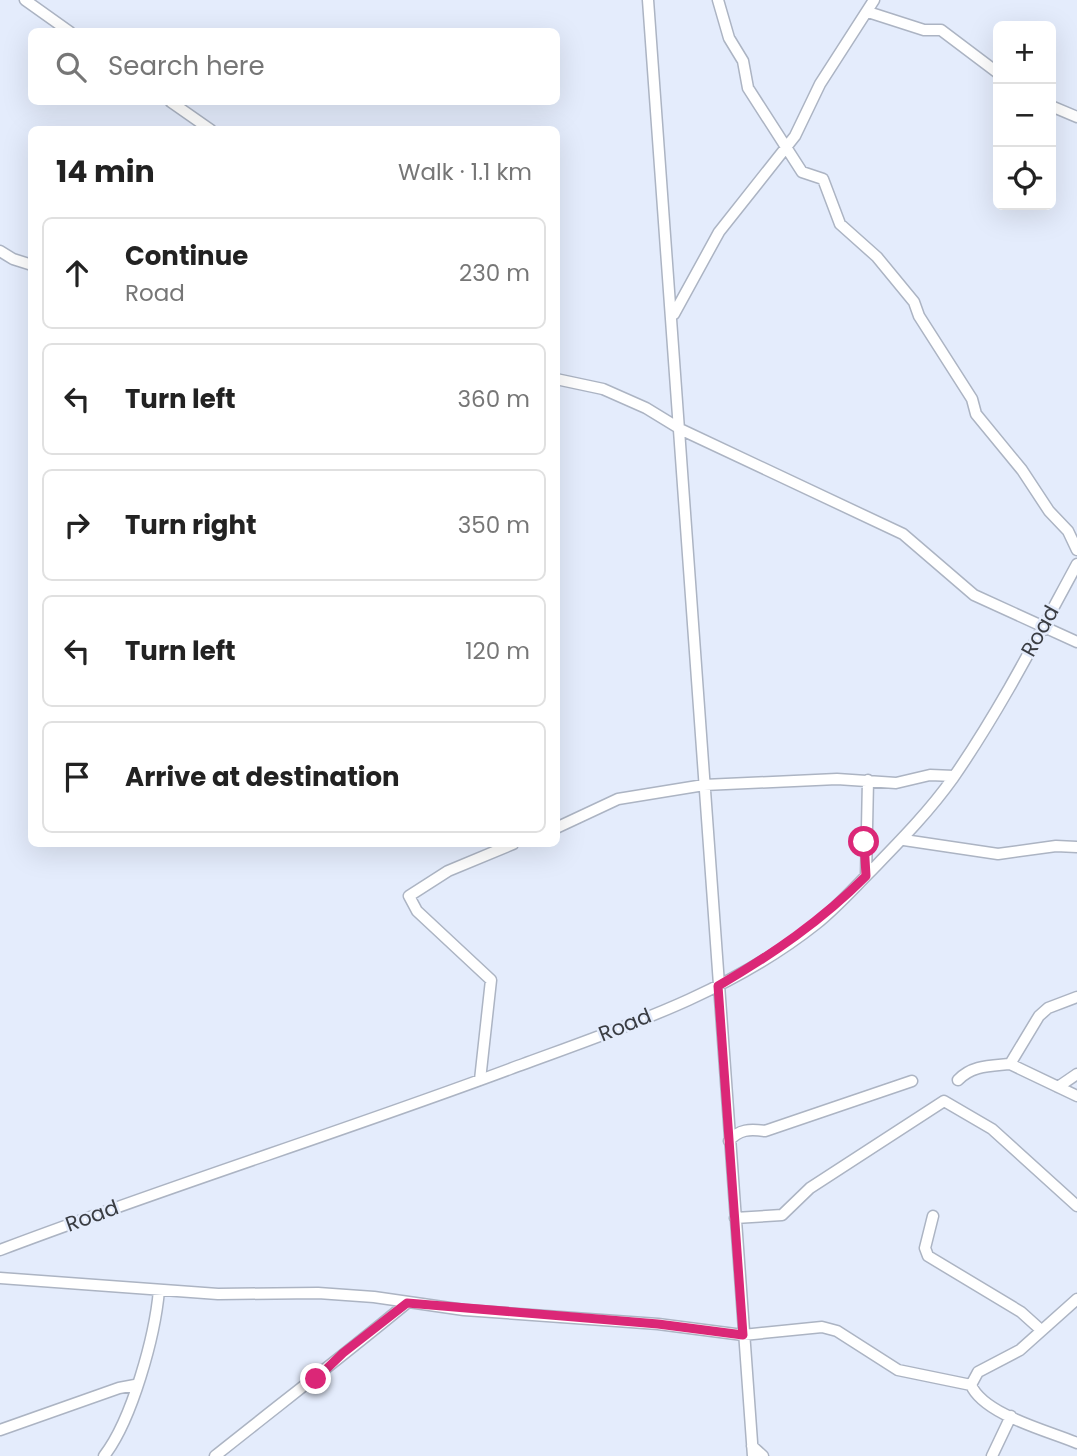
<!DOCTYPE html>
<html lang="en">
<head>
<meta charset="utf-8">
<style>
  :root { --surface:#fff; --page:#f6f6f6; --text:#222; --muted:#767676; --line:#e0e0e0 }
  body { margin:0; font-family:Poppins,sans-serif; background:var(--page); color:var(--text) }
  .controls { position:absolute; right:21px; top:21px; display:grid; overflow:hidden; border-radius:10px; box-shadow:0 7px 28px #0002 }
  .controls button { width:63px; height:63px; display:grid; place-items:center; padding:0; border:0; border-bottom:2px solid var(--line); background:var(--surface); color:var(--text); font:35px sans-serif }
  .stop { position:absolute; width:21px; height:21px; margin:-16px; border:5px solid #db2777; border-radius:50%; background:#fff }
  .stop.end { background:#db2777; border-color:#fff; box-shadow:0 2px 7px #0008 }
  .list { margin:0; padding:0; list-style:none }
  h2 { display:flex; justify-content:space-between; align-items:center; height:91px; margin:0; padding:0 28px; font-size:30px }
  h2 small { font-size:23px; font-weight:400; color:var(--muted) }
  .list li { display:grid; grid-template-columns:46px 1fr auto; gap:21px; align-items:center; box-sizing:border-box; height:112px; margin:0 14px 14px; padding:0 14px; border:2px solid var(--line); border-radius:10px }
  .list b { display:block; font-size:26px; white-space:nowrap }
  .list p { margin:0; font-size:23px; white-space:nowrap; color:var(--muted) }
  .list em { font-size:23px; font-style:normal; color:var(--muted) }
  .icon { flex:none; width:38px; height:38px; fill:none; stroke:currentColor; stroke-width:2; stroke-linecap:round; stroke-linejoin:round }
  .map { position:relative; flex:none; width:1077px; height:1456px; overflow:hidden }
  .search { position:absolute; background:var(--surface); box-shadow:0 7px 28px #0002; left:28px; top:28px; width:532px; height:77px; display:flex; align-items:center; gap:18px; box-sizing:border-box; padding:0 24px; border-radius:10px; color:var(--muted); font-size:26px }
  .panel { position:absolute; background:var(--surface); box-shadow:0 7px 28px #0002; left:28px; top:126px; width:532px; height:721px; border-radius:10px }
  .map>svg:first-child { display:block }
</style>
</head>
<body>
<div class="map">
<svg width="1077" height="1456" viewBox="0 0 1077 1456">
  <rect width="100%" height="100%" fill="#e4ecfc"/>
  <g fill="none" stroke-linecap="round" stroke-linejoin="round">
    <g stroke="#acb4c3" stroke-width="13">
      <path id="minor" d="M25,0L70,32
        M648,0L753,1456
        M718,0L729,38L743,61L748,88L802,172L823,179L840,224L877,257L914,302L919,316L972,399L976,414L1022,470L1049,511L1068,531L1077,550
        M868,12L924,30H941L998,73
        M171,102L211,130
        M1051,106L1077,117
        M0,251L13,259L32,265
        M674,314L719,232L795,136L820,84L874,0
        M556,379L603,389L646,408L682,430L903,534L974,595L1077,642
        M556,828L618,799L704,785L837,779L896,783L930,775L954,776
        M904,840L998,854L1056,846L1077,847
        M866,876L868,780
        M1010,1064L1077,1096
        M480,1080L491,980L417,911L409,896L448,871L513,844
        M958,1080C972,1065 991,1066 1010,1064L1039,1016L1048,1008L1077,997
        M1058,1087L1077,1074
        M729,1141C739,1129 750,1129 765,1131L912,1081
        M933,1216L925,1248L928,1256L1021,1312L1041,1330
        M735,1218L782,1215L810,1188L944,1101L992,1129L1077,1206
        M0,1250C169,1186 341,1132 510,1069C615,1030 727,995 816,924C835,909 852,890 869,873C899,842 928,813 953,778C1000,710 1038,636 1077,564
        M0,1278L218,1294L318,1293L374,1297L464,1310L658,1324L743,1335L822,1327L837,1331L898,1370L971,1385C984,1415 1049,1431 1077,1443
        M971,1385L978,1372L1020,1350L1077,1299
        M0,1430L119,1388L135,1385
        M752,1446L763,1456
        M104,1456C132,1420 155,1336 159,1290
        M215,1456C279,1405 344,1355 407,1303
        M992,1456L1011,1416"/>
    </g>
    <use href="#minor" stroke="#fff" stroke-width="10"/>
  </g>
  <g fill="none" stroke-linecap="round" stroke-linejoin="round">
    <path stroke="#db2777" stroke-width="9" d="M316,1379L343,1353L407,1303L658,1324L743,1335L718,986C773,954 821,921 866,876L864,842"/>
  </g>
  <g text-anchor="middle" stroke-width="5" stroke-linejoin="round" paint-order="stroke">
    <g font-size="21" fill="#3a3d43" stroke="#e4ecfc">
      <text transform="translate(1040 631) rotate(-61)" y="7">Road</text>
      <text transform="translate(625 1025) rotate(-22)" y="7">Road</text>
      <text transform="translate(92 1216) rotate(-20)" y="7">Road</text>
    </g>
  </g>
</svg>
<div class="controls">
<button>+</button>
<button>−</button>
<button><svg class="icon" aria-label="locate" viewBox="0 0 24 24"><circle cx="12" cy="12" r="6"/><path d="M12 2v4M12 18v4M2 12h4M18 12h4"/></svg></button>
</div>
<div class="stop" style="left:864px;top:842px"></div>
<div class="stop end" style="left:316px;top:1379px"></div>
<div class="search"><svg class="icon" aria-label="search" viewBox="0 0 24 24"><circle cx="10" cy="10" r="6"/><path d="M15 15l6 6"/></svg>Search here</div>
<section class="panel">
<h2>14 min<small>Walk · 1.1 km</small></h2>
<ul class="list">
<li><svg class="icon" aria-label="ahead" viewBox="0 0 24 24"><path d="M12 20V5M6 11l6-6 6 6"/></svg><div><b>Continue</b><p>Road</p></div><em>230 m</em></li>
<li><svg class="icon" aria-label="left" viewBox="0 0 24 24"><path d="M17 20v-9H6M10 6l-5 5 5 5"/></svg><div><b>Turn left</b></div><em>360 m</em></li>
<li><svg class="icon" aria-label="right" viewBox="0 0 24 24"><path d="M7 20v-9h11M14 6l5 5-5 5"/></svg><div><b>Turn right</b></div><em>350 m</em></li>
<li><svg class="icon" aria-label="left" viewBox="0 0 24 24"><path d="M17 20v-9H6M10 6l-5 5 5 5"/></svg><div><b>Turn left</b></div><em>120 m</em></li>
<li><svg class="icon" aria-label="arrive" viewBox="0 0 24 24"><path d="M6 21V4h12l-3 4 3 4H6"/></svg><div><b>Arrive at destination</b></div></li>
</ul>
</section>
</div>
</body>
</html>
